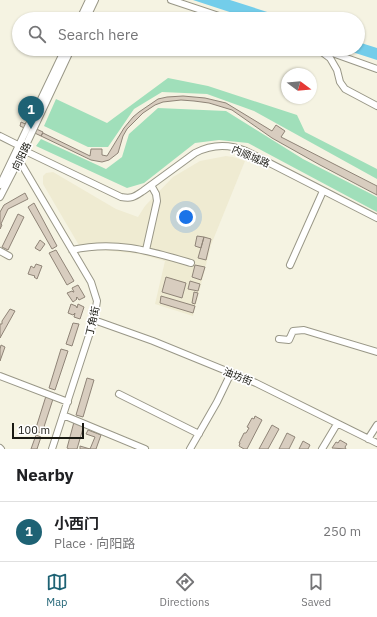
<!DOCTYPE html>
<html lang="en">
<head>
<meta charset="utf-8">
<style>
  :root { --surface:#fff; --page:#f2f2f2; --text:#202124; --muted:#757577; --line:#e0e0e0; --accent:#1e6274 }
  body { margin:0; font-family:"IBM Plex Sans","Noto Sans SC",sans-serif; background:var(--page); color:var(--text) }
  .compass { position:absolute; left:281px; top:68px; width:36px; height:36px; border-radius:50%; background:var(--surface); box-shadow:0 1px 3px #0004; rotate:106deg }
  .scale { position:absolute; left:12px; bottom:10px; width:72px; box-sizing:border-box; padding-left:4px; border:2px solid #191912; border-top:0; font-size:11px; line-height:14px; white-space:nowrap; color:#191912; -webkit-text-stroke:3px #fff; paint-order:stroke }
  .you { position:absolute; left:186px; top:217px; width:14px; height:14px; margin:-10px; border:3px solid #fff; border-radius:50%; background:#1a73e8; box-shadow:0 0 0 6px #1a73e833 }
  .badge { display:grid; place-items:center; width:26px; height:26px; border-radius:50%; background:var(--accent); color:#fff; font-size:13px; font-weight:700 }
  .pin { position:absolute; translate:-50% -33px; filter:drop-shadow(0 1px 2px #0008) }
  .pin::after { content:''; position:absolute; top:21px; width:14px; height:12px; background:inherit; clip-path:polygon(0 0,100% 0,50% 100%) }
  .list { margin:0; padding:0; list-style:none }
  h2 { display:flex; justify-content:space-between; align-items:center; height:52px; margin:0; padding:0 16px; font-size:17px }
  h2 small { font-size:13px; font-weight:400; color:var(--muted) }
  .list li { display:grid; grid-template-columns:26px 1fr auto; gap:12px; align-items:center; box-sizing:border-box; height:60px; padding:0 16px; border-top:1px solid var(--line) }
  .list b { display:block; font-size:15px; white-space:nowrap }
  .list p { margin:0; font-size:13px; white-space:nowrap; color:var(--muted) }
  .list em { font-size:13px; font-style:normal; color:var(--muted) }
  .icon { flex:none; width:22px; height:22px; fill:none; stroke:currentColor; stroke-width:2; stroke-linecap:round; stroke-linejoin:round }
  .map { position:relative; flex:none; width:377px; height:449px; overflow:hidden }
  .search { position:absolute; background:var(--surface); box-shadow:0 1px 3px #0004; left:12px; right:12px; top:12px; height:44px; display:flex; align-items:center; gap:10px; box-sizing:border-box; padding:0 14px; border-radius:22px; color:var(--muted); font-size:15px }
  .sheet { height:112px; background:var(--surface) }
  nav { display:flex; justify-content:space-around; align-items:center; box-sizing:border-box; height:56px; border-top:1px solid var(--line); background:var(--surface); font-size:11px; color:var(--muted) }
  nav a { display:grid; justify-items:center; gap:2px }
  nav .on { color:var(--accent) }
  .map>svg:first-child { display:block }
</style>
</head>
<body>
<div class="map">
<svg width="377" height="449" viewBox="0 0 377 449">
  <rect width="100%" height="100%" fill="#f5f3e2"/>
  <path fill="#efebd2" d="M226,156L233,157L245,161L211,245L193,316L155,304L165,261L139,254L102,250L100,248L89,249L83,252L43,184V176L46,173L53,172L116,209L138,217L145,206L173,177L200,161Z"/>
  <path fill="#a0dfba" d="M168,78L208,86L297,115L305,132L377,169V179L254,111L207,94L162,92L134,109L108,147H88L44,126L56,99L107,123Z
    M158,108L226,111L303,159L377,197V212L248,143L219,140L195,143L144,183L127,188L36,146L41,139L106,169L122,157L129,134Z"/>
  <path fill="#73cdea" d="M193,0H230L289,19H251Z
    M358,42L377,48V60L343,49H358Z"/>
  <path fill="#d8cdbf" stroke="#8f8477" d="M183,96L205,98L226,103L272,131L276,125L285,131L281,137L285,139L377,186V195L320,165L272,138L232,110L209,103L194,101L181,100L163,102L155,105L143,113L127,129L123,136L118,153L109,160L102,162L91,160L41,136L43,133L90,156L91,149H102V155L107,156L124,128L133,117L139,112L158,99L167,97Z
    M21,122L43,132L41,136L20,126Z
    M25,193L28,199L8,209L1,224L2,225L0,229V212L4,205Z
    M34,203L57,246L52,249L28,207Z
    M18,214L24,217L8,250L2,247Z
    M197,236L204,237L201,248L195,246Z
    M204,237L211,239L206,260L198,258Z
    M40,240L45,244L40,251L35,248Z
    M56,250L74,281L67,285L49,253Z
    M36,264L42,266L37,279L34,277L35,276L28,274L31,266L34,268Z
    M195,265L205,267L201,280L192,277Z
    M166,277L186,283L182,298L162,292Z
    M190,281L200,284L198,291L188,289Z
    M78,285L85,297L79,300L77,297L76,298L77,299L73,302L67,293L72,291L73,292H74L72,288Z
    M194,292L198,293L195,304L192,303Z
    M161,296L195,306L193,313L160,303Z
    M71,304L76,306L77,308L78,304L84,307L80,319L74,317L75,313L73,315L68,313Z
    M10,309L15,311L0,338V324H2V321Z
    M73,323L79,324L72,346L66,344Z
    M1,345L5,347L0,361V349Z
    M61,349L68,351L55,390L49,388Z
    M87,378L94,380L83,417L76,415Z
    M46,396L53,399L42,433L35,431Z
    M255,416L262,420L247,449H244L239,446L240,443H239L244,433H246L249,428L247,427L252,418L254,419Z
    M74,422L84,425L77,449H69L67,448Z
    M272,425L279,429L268,449H259Z
    M88,430L101,435L96,449H80V446L90,449L95,437L86,434Z
    M287,433L295,437L289,449H279Z
    M36,435L41,437L37,449H31Z
    M340,440L347,444L345,447L346,449L332,448L336,442L338,443Z
    M303,441L310,445L308,449H299Z"/>
  <g fill="none" stroke-linecap="round" stroke-linejoin="round">
    <g stroke="#999787" stroke-width="8">
      <path id="minor" d="M171,0L228,19
        M80,19L89,0
        M86,19L95,0
        M318,49L330,58L337,70L340,82L345,89L377,106
        M324,50L377,69
        M0,136L20,146
        M19,148L121,197C132,199 134,197 143,191L195,153C212,144 229,144 246,151L377,218
        M19,160L91,282L97,301L94,320L52,449
        M0,185L65,49
        M0,197L19,160L71,49
        M72,250C115,240 150,251 191,263
        M146,250L157,201L156,194L151,185
        M0,251L9,256
        M290,265L323,191
        M94,320L153,341L256,383L377,443
        M279,339L289,340L293,331L304,330L377,352
        M0,376L68,402
        M119,394L199,434
        M63,415L145,449
        M368,439L377,425
        M0,448L1,449
        M190,449L217,402L231,373
        M322,449L337,424"/>
    </g>
    <use href="#minor" stroke="#fff" stroke-width="6"/>
  </g>
  <g text-anchor="middle" stroke-width="3.5" stroke-linejoin="round" paint-order="stroke">
    <g font-size="10" fill="#191912" stroke="#fff">
      <text transform="translate(21 156) rotate(-64)" y="4">向阳路</text>
      <text transform="translate(251 156) rotate(23)" y="4">内顺城路</text>
      <text transform="translate(92 321) rotate(-77)" y="4">丁角街</text>
      <text transform="translate(238 376) rotate(22)" y="4">油坊街</text>
    </g>
  </g>
</svg>
<svg class="compass" viewBox="-18 -18 36 36"><path d="M0-13l5 13h-10z" fill="#e53935"/><path d="M0 13l5-13h-10z" fill="#757577"/></svg>
<div class="scale">100 m</div>
<div class="you"></div>
<div class="pin badge" style="left:31px;top:129px">1</div>
<div class="search"><svg class="icon" aria-label="search" viewBox="0 0 24 24"><circle cx="10" cy="10" r="6"/><path d="M15 15l6 6"/></svg>Search here</div>
</div>
<section class="sheet">
<h2>Nearby<small></small></h2>
<ul class="list">
<li><span class="badge">1</span><div><b>小西门</b><p>Place · 向阳路</p></div><em>250 m</em></li>
</ul>
</section>
<nav>
<a class="on"><svg class="icon" aria-label="map" viewBox="0 0 24 24"><path d="M3 6l6-2 6 2 6-2v14l-6 2-6-2-6 2zM9 4v14M15 6v14"/></svg>Map</a>
<a><svg class="icon" aria-label="directions" viewBox="0 0 24 24"><path d="M12 3l9 9-9 9-9-9zM9 14v-3h6M13 9l2 2-2 2"/></svg>Directions</a>
<a><svg class="icon" aria-label="saved" viewBox="0 0 24 24"><path d="M7 4h10v16l-5-4-5 4z"/></svg>Saved</a>
</nav>
</body>
</html>
